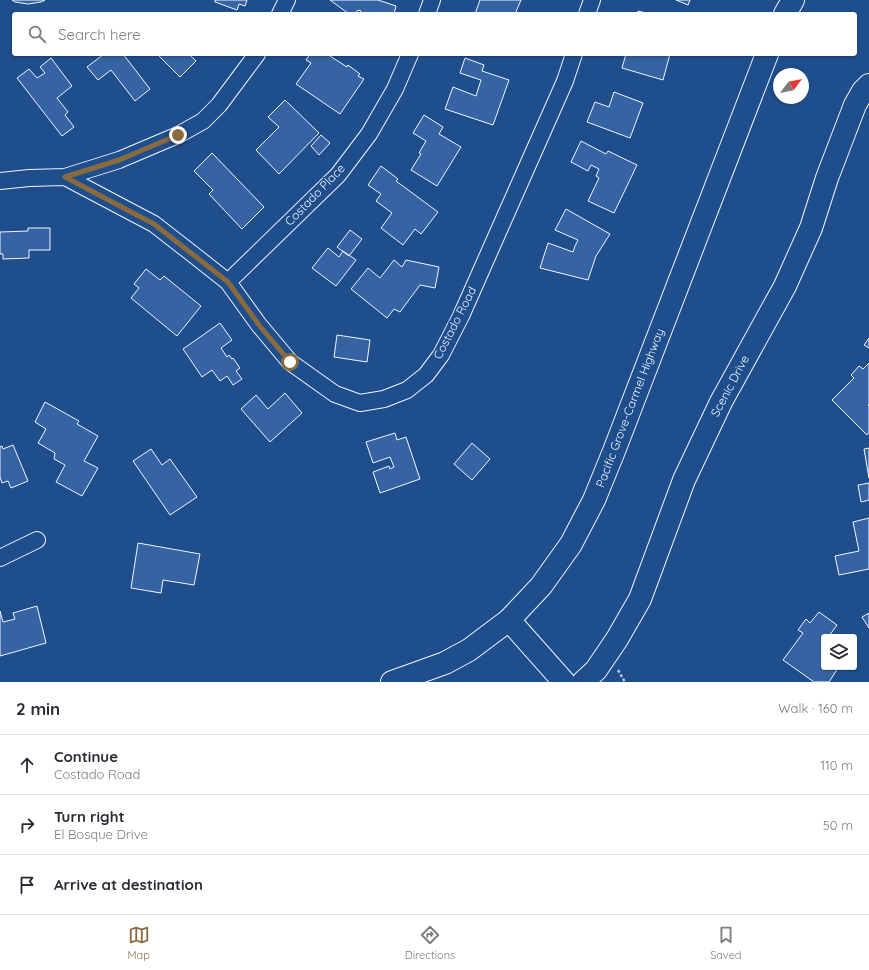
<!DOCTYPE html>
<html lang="en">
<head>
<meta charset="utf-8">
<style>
  :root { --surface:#fff; --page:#f7f7f7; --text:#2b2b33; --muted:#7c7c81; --line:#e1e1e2; --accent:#8a6a3f }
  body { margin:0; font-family:Quicksand,sans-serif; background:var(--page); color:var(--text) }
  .controls { position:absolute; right:12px; bottom:12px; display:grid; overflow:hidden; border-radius:4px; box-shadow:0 1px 3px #0004 }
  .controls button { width:36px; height:36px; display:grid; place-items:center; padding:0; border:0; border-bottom:1px solid var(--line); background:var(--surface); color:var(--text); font:20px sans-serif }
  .compass { position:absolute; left:773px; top:68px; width:36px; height:36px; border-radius:50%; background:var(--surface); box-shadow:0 1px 3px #0004; rotate:58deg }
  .stop { position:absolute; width:12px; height:12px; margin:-9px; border:3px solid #8a6a3f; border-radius:50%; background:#fff }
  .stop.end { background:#8a6a3f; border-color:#fff; box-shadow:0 1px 4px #0008 }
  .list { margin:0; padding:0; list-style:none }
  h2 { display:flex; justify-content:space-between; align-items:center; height:52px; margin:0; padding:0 16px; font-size:17px }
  h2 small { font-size:13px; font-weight:400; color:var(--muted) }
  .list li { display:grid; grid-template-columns:26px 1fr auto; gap:12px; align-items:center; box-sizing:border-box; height:60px; padding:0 16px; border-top:1px solid var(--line) }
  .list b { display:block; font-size:15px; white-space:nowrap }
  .list p { margin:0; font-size:13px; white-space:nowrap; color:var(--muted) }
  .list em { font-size:13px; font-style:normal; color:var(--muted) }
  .icon { flex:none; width:22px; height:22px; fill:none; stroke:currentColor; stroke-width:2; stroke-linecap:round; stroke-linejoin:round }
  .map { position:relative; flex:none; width:869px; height:682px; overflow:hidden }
  .search { position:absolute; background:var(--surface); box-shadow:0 1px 3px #0004; left:12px; right:12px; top:12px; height:44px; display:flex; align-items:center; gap:10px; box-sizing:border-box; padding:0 14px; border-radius:4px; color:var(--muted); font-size:15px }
  .sheet { height:232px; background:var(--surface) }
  nav { display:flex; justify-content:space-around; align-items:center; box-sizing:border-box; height:56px; border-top:1px solid var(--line); background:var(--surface); font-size:11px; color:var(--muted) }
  nav a { display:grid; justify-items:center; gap:2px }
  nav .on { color:var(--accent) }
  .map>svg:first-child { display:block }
</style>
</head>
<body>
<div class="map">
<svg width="869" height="682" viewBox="0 0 869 682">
  <rect width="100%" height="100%" fill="#1f4e8c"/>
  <path fill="#3563a3" stroke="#f2f6ff" d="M12,0H45L41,2L28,4L15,2Z
    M215,0H247L245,6L239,4L237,10L215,2Z
    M330,0H378L396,6L394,14H360L361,11L358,10L355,14H349Z
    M480,0H521L515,14H475Z
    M676,0H690L688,5Z
    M638,11L650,14H637Z
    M104,54H123L150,89L135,101L111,70L98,80L87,67Z
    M157,54H189L196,61L180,77Z
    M310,54H327L347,67L348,65L360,74L358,76L364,79L340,114L296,84L311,63L306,60Z
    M626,54H670L663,80L622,68Z
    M51,58L72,86L57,98L68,112L65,115L74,127L62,136L17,78L29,69L37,78L45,73L40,67Z
    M465,58L484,65L482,71L509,80L493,125L445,109L453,87L476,96L481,80L460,73Z
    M614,92L643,103L630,138L587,122L595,102L609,107Z
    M285,100L319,133L279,174L256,150L279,127L268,117Z
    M424,115L443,127L439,134L461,147L437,186L411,170L421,154L419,153L426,141L413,133Z
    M321,135L330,143L319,155L311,146Z
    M581,141L606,154L608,151L637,165L614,213L588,201L599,178L596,176L599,169L591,165L588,171L571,162Z
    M212,153L264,207L242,229L209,194L213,190L194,171Z
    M381,166L398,179L396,181L438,212L421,234L415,229L403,245L381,228L392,213L376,201L381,194L368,185Z
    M566,209L610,234L596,256L588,280L540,268L548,243L573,252L575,246L578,240L555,230Z
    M28,228H50V250H29V258L3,259V254H0V232L28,231Z
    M350,230L362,239L349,256L337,247Z
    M328,248L339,257L343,251L356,260L336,286L312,268Z
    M394,260L402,267L406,260L439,267L435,288L420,285L400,312L394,309L387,318L351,289L368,268L380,278Z
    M146,269L160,280L164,276L201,306L177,336L131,298L139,288L134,284Z
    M220,323L232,340L221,348L227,357L229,355L232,359L233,358L240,368L236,371L242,379L233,385L227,376L220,381L212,370L202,377L183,349Z
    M337,335L370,340L367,362L334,357Z
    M869,338V348L864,345Z
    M869,363V404L868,405L869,406V432L867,435L832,400L854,378L851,375L859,366L863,369Z
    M285,393L302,413L270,442L241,409L256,395L268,409Z
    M45,402L79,421L77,424L98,436L84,461L98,468L82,496L56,482L65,465L54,459L55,453L38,443L46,429L35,422Z
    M395,433L397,440L406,437L420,479L380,493L373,472L389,466L390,469L394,467L390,457L373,463L366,442Z
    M472,443L490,459L472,480L454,464Z
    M13,445L28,481L11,488L8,481L2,483L0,477V447L2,446L3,449Z
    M869,448V478L864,449Z
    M151,449L162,465L170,459L197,497L170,515L133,461Z
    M869,483V500L861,502L858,485Z
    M869,518V569L839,575L835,556L859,551L853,522Z
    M138,543L200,554L194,585L163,580L161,593L131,588Z
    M37,606L46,643L0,656V611L3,622L15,619L13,613Z
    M819,612L837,625L829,636V637H824V652L821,656L824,658V667H836L838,668L829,682H814L783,660L803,633L798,630L806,619L810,623Z
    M869,613V628L862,617Z"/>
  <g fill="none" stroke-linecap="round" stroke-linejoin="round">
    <g stroke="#f2f6ff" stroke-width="18">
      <path id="street" d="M280,14L287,0
        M427,14L432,0
        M587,14L592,0
        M65,177L154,224L190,252L228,282L259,325L290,362L335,394L360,403L384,399L407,390L426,375L441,355L461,316L565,81L574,54
        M0,181L29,178L65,177L119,160L178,135L203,121L219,105L257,54
        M228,282L338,175L369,134L395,89L410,54
        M0,558L37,540"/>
    </g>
    <g stroke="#f2f6ff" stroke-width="24">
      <path id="secondary" d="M509,620L564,682
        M583,682L596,670L617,639L640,599L684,480L721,402L785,286L811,228L827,178L855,105L863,91L869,85"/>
    </g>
    <g stroke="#f2f6ff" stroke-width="24">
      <path id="primary" d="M785,14L793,0
        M392,682L445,663L469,650L509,620L541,586L571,544L594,500L614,451L767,54"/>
    </g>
    <path stroke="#b3c4dc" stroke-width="2.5" stroke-dasharray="3 2" stroke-linecap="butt" d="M618,670L625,682"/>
    <use href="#street" stroke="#1f4e8c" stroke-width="16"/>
    <use href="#secondary" stroke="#1f4e8c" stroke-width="22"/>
    <use href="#primary" stroke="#1f4e8c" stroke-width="22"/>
  </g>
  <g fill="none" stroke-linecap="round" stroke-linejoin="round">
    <path stroke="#8a6a3f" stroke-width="5" d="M178,135L119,160L65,177L154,224L228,282L259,325L290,362"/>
  </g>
  <g text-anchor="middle" stroke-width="3" stroke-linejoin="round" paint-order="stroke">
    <g font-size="12" fill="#f2f6ff" stroke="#1f4e8c">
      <text transform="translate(315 195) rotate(-46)" y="4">Costado Place</text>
      <text transform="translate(455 323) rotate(-63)" y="4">Costado Road</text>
      <text transform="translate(730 386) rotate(-62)" y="4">Scenic Drive</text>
      <text transform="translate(630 408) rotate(-69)" y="4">Pacific Grove-Carmel Highway</text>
    </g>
  </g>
</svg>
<div class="controls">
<button><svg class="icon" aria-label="layers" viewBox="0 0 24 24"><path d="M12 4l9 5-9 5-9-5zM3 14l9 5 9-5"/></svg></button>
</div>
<svg class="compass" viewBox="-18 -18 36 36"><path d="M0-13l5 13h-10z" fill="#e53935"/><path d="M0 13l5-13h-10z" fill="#7c7c81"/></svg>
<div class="stop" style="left:290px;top:362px"></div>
<div class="stop end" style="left:178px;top:135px"></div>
<div class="search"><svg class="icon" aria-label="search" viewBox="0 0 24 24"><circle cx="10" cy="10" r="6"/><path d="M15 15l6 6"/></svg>Search here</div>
</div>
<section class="sheet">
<h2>2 min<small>Walk · 160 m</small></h2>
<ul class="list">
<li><svg class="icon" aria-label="ahead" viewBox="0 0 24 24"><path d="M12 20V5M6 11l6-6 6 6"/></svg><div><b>Continue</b><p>Costado Road</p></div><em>110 m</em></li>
<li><svg class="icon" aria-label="right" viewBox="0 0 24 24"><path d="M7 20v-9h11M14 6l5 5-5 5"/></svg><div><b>Turn right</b><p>El Bosque Drive</p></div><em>50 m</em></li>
<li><svg class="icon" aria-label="arrive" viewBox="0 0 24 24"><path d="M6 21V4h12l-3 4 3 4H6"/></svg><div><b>Arrive at destination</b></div></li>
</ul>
</section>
<nav>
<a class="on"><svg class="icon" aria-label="map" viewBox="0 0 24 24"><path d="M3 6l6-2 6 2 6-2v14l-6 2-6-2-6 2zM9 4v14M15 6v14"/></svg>Map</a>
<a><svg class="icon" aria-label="directions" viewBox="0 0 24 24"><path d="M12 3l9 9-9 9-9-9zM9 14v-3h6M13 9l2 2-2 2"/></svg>Directions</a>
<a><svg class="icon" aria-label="saved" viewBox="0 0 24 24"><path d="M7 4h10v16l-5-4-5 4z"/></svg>Saved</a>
</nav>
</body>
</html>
